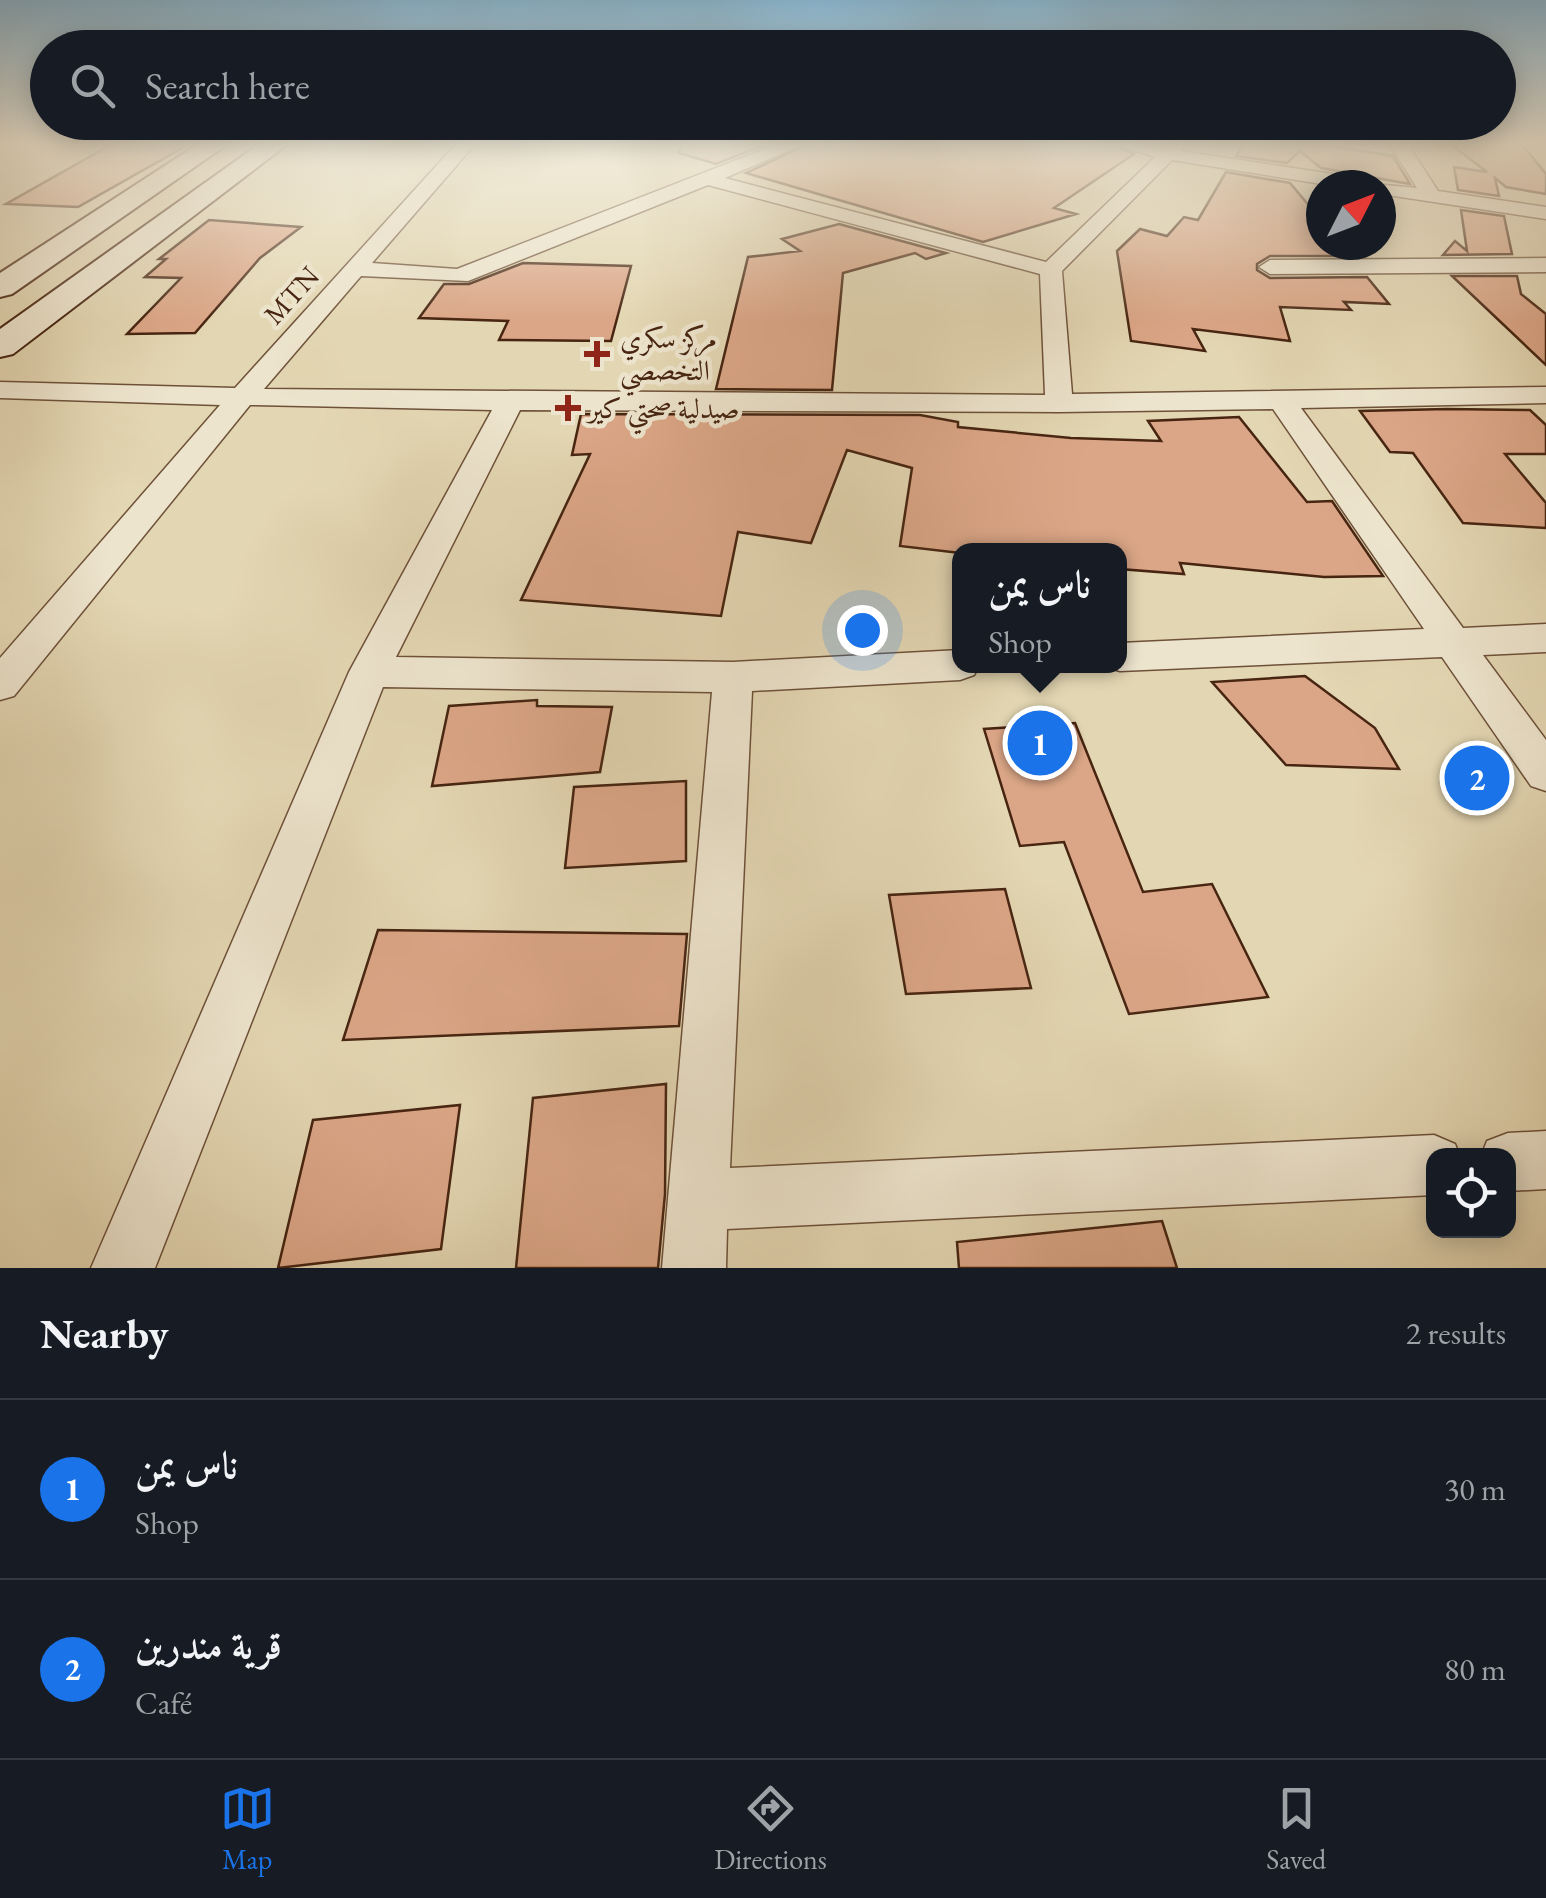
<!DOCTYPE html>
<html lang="en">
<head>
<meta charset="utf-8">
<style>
  :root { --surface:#171b24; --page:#242831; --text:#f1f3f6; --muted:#9ea1a6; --line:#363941; --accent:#1a73e8 }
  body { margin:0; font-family:"EB Garamond",Amiri,serif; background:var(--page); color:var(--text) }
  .controls { position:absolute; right:30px; bottom:30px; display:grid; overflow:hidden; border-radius:20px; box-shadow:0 5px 25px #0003 }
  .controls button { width:90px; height:90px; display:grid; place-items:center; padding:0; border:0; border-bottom:2px solid var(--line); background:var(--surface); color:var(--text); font:50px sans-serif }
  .compass { position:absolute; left:1306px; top:170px; width:90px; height:90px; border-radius:50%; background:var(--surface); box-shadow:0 5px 25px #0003; rotate:48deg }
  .you { position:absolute; left:862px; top:630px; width:35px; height:35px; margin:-25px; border:8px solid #fff; border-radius:50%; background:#1a73e8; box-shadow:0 0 0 15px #1a73e833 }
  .badge { display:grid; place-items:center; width:65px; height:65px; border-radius:50%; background:var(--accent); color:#fff; font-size:32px; font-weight:700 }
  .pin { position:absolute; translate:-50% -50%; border:5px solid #fff; box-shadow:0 2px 10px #0006 }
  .popup { position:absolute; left:952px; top:543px; width:175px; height:130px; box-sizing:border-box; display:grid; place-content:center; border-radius:20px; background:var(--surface); filter:drop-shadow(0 2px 8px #0005); font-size:32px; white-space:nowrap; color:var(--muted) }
  .popup b { font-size:38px; color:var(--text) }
  .popup::after { content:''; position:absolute; left:50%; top:100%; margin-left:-20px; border:20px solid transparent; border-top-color:var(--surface) }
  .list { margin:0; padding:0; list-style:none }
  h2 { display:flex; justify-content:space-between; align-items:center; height:130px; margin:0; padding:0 40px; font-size:42px }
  h2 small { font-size:32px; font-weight:400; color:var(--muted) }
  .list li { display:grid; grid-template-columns:65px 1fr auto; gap:30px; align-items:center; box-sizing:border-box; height:180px; padding:0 40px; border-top:2px solid var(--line) }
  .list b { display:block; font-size:38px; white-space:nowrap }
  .list p { margin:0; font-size:32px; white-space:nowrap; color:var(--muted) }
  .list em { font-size:32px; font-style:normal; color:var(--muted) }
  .icon { flex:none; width:55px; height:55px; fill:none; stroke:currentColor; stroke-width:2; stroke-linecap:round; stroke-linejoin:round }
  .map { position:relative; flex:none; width:1546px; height:1268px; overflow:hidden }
  .search { position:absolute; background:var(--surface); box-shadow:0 5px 25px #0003; left:30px; right:30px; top:30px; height:110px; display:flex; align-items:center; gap:25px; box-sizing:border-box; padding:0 35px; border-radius:55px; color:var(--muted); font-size:38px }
  .sheet { height:490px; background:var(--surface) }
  nav { display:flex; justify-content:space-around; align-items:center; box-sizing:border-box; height:140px; border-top:2px solid var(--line); background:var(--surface); font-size:28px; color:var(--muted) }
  nav a { display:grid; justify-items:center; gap:5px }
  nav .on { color:var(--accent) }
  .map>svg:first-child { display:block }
</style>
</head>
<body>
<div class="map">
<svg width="1546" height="1268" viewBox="0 0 1546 1268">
  <rect width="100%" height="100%" fill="#e3d6b2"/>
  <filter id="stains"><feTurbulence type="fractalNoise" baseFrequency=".002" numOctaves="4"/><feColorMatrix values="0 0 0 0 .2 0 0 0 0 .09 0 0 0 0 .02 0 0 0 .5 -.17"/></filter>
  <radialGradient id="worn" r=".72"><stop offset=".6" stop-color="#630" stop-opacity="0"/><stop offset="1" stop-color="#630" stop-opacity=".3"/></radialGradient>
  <path fill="#dba687" stroke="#472511" stroke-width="2.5" d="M114,143H191L78,207L6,204Z
    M681,143H769L716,164L679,153Z
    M810,143H1110L1134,154L1054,208L1076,214L983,242L746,173Z
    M1244,143H1313L1393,156L1410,184L1321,168L1300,151L1287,163L1236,156Z
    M1449,143H1521L1546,174V194L1506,187L1495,178L1499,196L1458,190L1454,167L1487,172Z
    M1226,172L1290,183L1321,220V245H1341L1350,256H1270L1257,264V270L1270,278L1367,277L1389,304L1344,302L1351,310L1280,307L1290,341L1193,329L1205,351L1131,341L1117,251L1140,229L1167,236L1184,217L1198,220Z
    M1461,210L1504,216L1512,254L1443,255L1455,241L1467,251Z
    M209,220L301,227L260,258L195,333L127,334L181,278L145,277L166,259H159Z
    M839,224L946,253L926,259L915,253L843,273L832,390L716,389L748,257L800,251L782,239Z
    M523,263L631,266L611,341L499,340L508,321L419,318L444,284H469Z
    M1452,276H1517L1521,294L1546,314V365Z
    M1447,409L1530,410L1546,425V454H1505L1546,503V528L1463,523L1413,453L1390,452L1360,411Z
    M581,414L920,415L958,422V427L1071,438L1161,441L1148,421L1239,417L1307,502L1332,501L1383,576L1324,577L1180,563L1184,574L1120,569V550L960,553L900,546L912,468L847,450L811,543L738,532L721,616L521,600L590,454L572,455Z
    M1305,676L1375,728L1399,769L1286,765L1212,682Z
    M537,700V706L612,707L600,772L432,786L449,706Z
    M1075,723L1143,892L1212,884L1268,997L1129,1014L1064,842L1020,846L984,729Z
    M686,781V861L565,868L574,787Z
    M1005,889L1031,988L906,994L889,895Z
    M378,930L687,934L679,1026L343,1040Z
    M666,1084L665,1194L658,1268H516L533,1098Z
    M460,1105L441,1249L278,1268L313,1120Z
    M1162,1221L1177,1268H959L957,1242Z"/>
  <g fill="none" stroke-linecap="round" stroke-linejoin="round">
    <g stroke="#6e5139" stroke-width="3">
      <path id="street" d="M457,143H476L372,263L457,269L780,143H806L725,178L1046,262L1155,157L1113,143L1164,148L1169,143H1188L1181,151L1365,179L1374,184L1417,188L1389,143H1407L1438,191L1546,207V219L1381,194V185H1328L1172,160L1062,271L1072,394L1546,387V403L1301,408L1463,628L1546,624V652L1483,655L1546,740V791L1531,786L1442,657L1120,671L1106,667L1120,666V643L1424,629L1273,409L1059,412L520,410L396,657L733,662L960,650V666H979L974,675L960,680L752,691L730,1168L1434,1135L1455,1144L1460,1156H1434V1195L727,1229L726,1268H662L712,692L383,687L155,1268H91L349,672L492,410L250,405L14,696L0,700V658L220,405L0,398V382L235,388ZM708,185L1040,274L1045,395L264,389L361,276L468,281Z
        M1546,258V272L1270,274L1259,267L1270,260Z
        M1546,1131V1189L1508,1191V1156H1481L1487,1141L1508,1133Z"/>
    </g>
    <g stroke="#472511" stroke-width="4">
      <path id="secondary" d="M200,143H229L12,294L0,297V273Z
        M261,143H289L13,354L0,357V329Z"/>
    </g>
    <use href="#street" fill="#ede4cd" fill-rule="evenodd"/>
    <use href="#secondary" fill="#ede4cd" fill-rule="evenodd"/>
  </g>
  <linearGradient id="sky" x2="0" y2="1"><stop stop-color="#87b6d2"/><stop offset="0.45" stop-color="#f2eddc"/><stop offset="1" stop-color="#f2eddc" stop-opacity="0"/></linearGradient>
  <rect width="1546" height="321" fill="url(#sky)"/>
  <g fill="#8f2418" stroke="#ede4cd" stroke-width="4">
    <path d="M592 339h10v10h10v10h-10v10h-10v-10h-10v-10h10z"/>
    <path d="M563 393h10v10h10v10h-10v10h-10v-10h-10v-10h10z"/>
  </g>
  <g text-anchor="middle" stroke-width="9" stroke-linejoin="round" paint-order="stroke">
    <g font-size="28" fill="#472511" stroke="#ede4cd">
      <text transform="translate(291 295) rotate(-48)" y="10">MTN</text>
    </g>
    <g font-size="28" fill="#472511" stroke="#ede4cd" text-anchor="start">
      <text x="620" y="348">مركز سكري<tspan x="620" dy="32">التخصصي</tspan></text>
      <text x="588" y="418">صيدلية صحتي كير</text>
    </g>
  </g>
  <rect width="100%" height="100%" filter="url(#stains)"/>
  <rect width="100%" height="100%" fill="url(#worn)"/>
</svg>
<div class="controls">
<button><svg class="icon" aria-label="locate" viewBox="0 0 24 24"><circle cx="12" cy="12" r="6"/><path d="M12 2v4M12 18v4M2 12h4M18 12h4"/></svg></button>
</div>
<svg class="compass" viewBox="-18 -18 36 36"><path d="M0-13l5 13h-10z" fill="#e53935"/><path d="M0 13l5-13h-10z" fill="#9ea1a6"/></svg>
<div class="you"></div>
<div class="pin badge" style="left:1040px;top:743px">1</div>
<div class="popup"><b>ناس يمن</b>Shop</div>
<div class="pin badge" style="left:1477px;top:778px">2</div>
<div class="search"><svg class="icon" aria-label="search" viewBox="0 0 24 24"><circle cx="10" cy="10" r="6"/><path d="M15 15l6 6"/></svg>Search here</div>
</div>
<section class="sheet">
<h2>Nearby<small>2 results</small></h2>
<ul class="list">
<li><span class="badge">1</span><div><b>ناس يمن</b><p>Shop</p></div><em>30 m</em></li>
<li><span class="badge">2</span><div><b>قرية مندرين</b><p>Café</p></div><em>80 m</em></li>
</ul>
</section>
<nav>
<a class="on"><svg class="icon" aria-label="map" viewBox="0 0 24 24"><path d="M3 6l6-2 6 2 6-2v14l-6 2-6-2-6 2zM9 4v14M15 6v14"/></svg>Map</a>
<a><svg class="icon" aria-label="directions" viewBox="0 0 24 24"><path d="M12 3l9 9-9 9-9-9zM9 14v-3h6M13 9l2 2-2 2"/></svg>Directions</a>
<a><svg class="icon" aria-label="saved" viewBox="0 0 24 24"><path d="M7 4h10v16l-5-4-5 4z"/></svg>Saved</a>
</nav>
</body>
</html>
